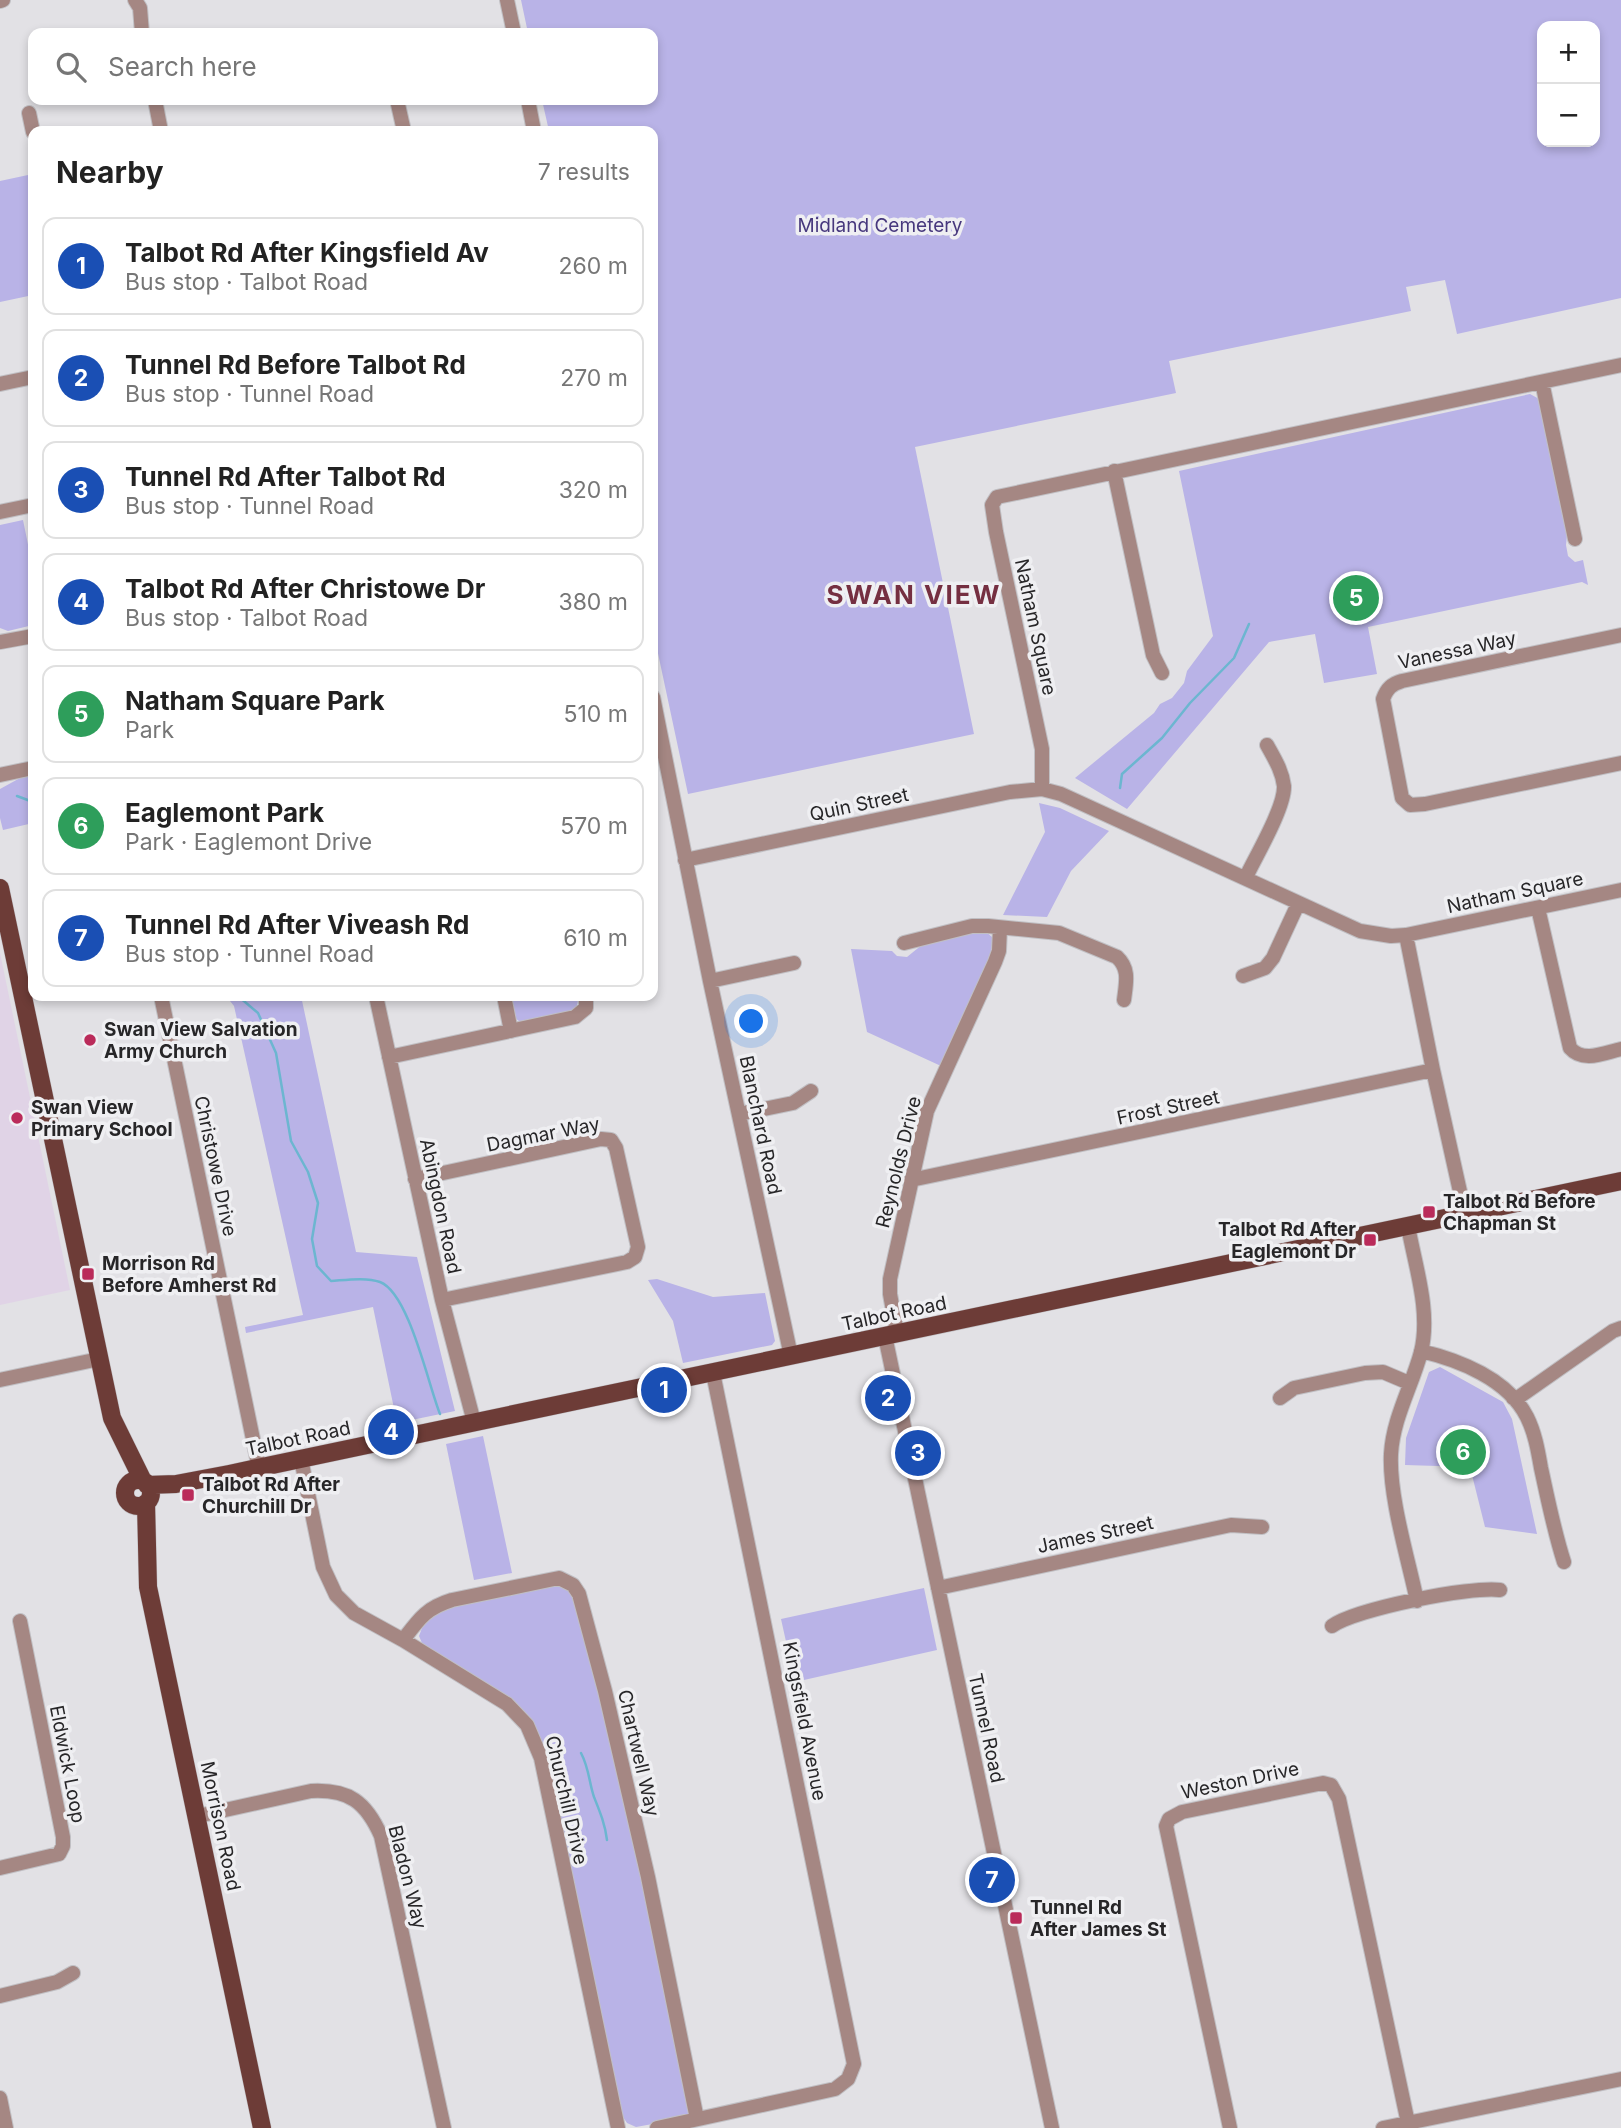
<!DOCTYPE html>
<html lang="en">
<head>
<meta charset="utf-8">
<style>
  :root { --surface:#fff; --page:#f6f6f6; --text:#222; --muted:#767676; --line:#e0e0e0; --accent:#d93025 }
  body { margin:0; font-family:Inter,sans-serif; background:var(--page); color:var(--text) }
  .controls { position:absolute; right:21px; top:21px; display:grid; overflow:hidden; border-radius:14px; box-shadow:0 4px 10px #0003 }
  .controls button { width:63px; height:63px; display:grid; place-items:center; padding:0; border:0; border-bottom:2px solid var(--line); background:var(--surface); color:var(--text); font:35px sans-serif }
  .you { position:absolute; left:752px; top:1022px; width:24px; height:24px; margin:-18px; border:5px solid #fff; border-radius:50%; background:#1a73e8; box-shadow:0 0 0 10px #1a73e833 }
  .badge { display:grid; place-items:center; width:46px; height:46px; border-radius:50%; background:var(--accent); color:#fff; font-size:23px; font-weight:700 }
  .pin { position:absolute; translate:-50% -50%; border:4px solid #fff; box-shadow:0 2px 7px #0006 }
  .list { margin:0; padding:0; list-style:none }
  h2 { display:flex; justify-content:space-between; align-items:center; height:91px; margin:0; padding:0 28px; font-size:30px }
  h2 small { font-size:23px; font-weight:400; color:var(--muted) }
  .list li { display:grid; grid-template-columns:46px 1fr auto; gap:21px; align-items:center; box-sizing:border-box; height:98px; margin:0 14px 14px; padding:0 14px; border:2px solid var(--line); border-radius:14px }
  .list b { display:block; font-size:26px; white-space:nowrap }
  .list p { margin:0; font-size:23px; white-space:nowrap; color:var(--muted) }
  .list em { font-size:23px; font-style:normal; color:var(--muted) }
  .icon { flex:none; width:38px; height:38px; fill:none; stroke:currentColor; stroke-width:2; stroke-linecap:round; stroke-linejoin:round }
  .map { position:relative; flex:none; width:1621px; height:2128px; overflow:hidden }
  .search { position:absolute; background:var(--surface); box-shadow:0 4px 10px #0003; left:28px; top:28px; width:630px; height:77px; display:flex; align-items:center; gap:18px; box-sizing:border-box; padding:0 24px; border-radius:14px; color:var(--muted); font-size:26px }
  .panel { position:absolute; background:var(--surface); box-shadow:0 4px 10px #0003; left:28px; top:126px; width:630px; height:875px; border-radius:14px }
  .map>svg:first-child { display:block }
</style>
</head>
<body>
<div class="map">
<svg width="1621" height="2128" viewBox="0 0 1621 2128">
  <rect width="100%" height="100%" fill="#e2e1e5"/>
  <path fill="#e0d3e6" d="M0,953L70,1290L0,1305Z"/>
  <path fill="#b9b3e7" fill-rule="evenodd" d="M521,0H1621V298L1457,334L1445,280L1406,287L1411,311L1169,361L1176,393L915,447L974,734L688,794L653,630V131H549L542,100H653V33H528ZM1542,26H1595V142H1542Z
    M28,175L33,198V295L0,302V181Z
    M1530,394L1541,400L1568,525L1566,545L1568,556L1575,562L1583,560L1588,585L1582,582L1368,627L1377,674L1324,683L1315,634L1269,642L1127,809L1075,778L1154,713L1160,704L1172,698L1184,683L1187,671L1213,636L1179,471Z
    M23,520L33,569V625L8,631L0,628V525Z
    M33,776V823L3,830L0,818V789L20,778Z
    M1039,803L1060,808L1109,831L1071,871L1047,917L1003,915L1045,832Z
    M985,931L992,937L994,947L941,1066L867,1032L851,949L892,951L897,956L907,957L923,944L966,932Z
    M226,996H301L356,1252L417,1257L455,1411L397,1423L373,1307L246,1333L245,1327L303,1315L234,1006Z
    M509,996H578C578,1002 578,1006 573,1011C567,1016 526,1025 519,1021C511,1016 511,1004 509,996Z
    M657,1279L713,1297L765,1293L775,1341L772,1345L683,1363L673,1321L648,1280Z
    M1440,1367L1503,1402L1512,1419L1537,1534L1485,1527L1470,1467L1405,1465L1406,1438L1429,1372Z
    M483,1436L512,1573L474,1580L446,1444Z
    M551,1585L564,1586L573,1593L646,1867L694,2106L688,2115L680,2119L636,2127L627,2123L621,2114L538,1737L422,1643L419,1636L424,1623L439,1609Z
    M924,1588L937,1650L795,1682L781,1619Z"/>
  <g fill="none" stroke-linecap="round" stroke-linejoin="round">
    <path stroke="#6cb6d0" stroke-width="2.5" d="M1120,788L1122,774L1162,738L1190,703L1234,658L1249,624
      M17,796L33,802
      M238,996L258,1013L276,1053L291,1141L308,1172L318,1203L312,1239L317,1266L331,1281C346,1280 366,1277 380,1282C409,1293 428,1384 440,1414
      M581,1753C589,1768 589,1782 594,1797C600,1812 605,1824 607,1840"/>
    <g stroke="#c0bfc3" stroke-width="16">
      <path id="minor" d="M135,0L140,8L142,33
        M507,0L514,33
        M0,1L3,0
        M155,100L161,131
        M397,100L404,131
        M528,100L534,131
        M29,113L33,132
        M1542,382L1575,539
        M0,384L33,377
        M1114,471L1153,655L1162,673
        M0,512L33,505
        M1621,635L1402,681C1392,684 1387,688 1383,699L1402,798L1410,805L1425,804L1621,763
        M0,642L33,636
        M653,697L710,981L791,1356
        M0,775L33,768
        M1042,789V749L996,532L992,505L997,497L1621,365
        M685,860L1010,792L1042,789L1061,794L1360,931L1391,936L1406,935L1621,890
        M1246,877C1256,856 1285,807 1284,786C1282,770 1274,758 1267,745
        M1538,908L1570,1048C1583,1063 1604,1053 1621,1049
        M1406,935L1433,1070L1465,1214
        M904,943L972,926H988L1059,933L1117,957C1130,969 1126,983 1124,1000
        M1243,976L1265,968L1273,958L1298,904
        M710,981L794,963
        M161,996L259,1468
        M376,996L442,1300L474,1422
        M504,996L511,1031
        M389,1057L575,1017L586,1008V996
        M739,1114L793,1103L811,1091
        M415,1179L601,1139L611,1140L616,1148L638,1247L635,1257L627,1262L442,1300
        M911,1180L1433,1070
        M1408,1226C1415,1266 1431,1311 1421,1352C1412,1386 1393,1418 1391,1454C1389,1497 1408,1558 1417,1601
        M897,1333L890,1294V1279L927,1111L995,962L999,951L1000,928
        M885,1336L1052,2128
        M1421,1351C1459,1360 1508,1379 1527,1417C1535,1433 1538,1451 1541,1468C1548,1500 1554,1531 1564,1562
        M0,1380L99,1359
        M1280,1398L1294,1388L1365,1373L1383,1372L1409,1383
        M1513,1398L1519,1397L1613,1331L1621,1328
        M301,1459L323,1567L336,1595L354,1613L403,1640L507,1704L527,1725L541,1758L618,2128
        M938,1588L1231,1525L1262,1527
        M1332,1626C1356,1609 1470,1586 1500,1590
        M403,1640C419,1619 426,1608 452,1600L559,1578L573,1585L579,1594L605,1691L648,1877L697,2119
        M198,1816L311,1791C349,1789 366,1802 381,1836L444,2128
        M0,1868L59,1854L63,1846V1837L20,1621
        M0,1996L57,1982L73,1973
        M0,2098L6,2128
        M657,2128L835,2089L848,2079L854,2064L713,1373
        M1230,2128L1166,1826L1169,1819L1182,1812L1323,1783L1331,1785L1339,1799L1408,2123
        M1383,2128L1621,2079"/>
    </g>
    <g stroke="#c0bfc3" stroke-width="19">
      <path id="major" d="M0,888L112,1418L143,1481
        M125 1493a13 13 0 1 1 26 0a13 13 0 1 1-26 0Z
        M147,1485L176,1484L229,1474L1621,1181
        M146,1503L148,1587L262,2128"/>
    </g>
    <use href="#minor" stroke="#a58783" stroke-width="14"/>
    <use href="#major" stroke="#6d3c37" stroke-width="18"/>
  </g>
  <g fill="#ba2b5a" stroke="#efeff2" stroke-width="2.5">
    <circle cx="90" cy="1040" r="7"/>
    <circle cx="17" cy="1118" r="7"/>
    <rect x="1422" y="1205" width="14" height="14" rx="3.5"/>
    <rect x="1363" y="1233" width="14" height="14" rx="3.5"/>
    <rect x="81" y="1267" width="14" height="14" rx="3.5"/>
    <rect x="181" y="1488" width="14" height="14" rx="3.5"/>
    <rect x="1009" y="1911" width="14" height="14" rx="3.5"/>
  </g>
  <g text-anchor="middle" stroke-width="7" stroke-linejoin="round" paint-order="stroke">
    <g font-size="19" fill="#47387d" stroke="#efeff2">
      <text x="880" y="232">Midland Cemetery</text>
    </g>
    <g font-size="19" fill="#272628" stroke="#efeff2">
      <text transform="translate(1036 627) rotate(78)" y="7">Natham Square</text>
      <text transform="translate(1457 650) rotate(-12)" y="7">Vanessa Way</text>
      <text transform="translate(859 804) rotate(-12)" y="7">Quin Street</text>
      <text transform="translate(1515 892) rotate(-12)" y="7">Natham Square</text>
      <text transform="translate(1168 1107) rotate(-12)" y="7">Frost Street</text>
      <text transform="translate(761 1125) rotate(78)" y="7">Blanchard Road</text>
      <text transform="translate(543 1134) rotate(-11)" y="7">Dagmar Way</text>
      <text transform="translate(898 1162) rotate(-76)" y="7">Reynolds Drive</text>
      <text transform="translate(216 1166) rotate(78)" y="7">Christowe Drive</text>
      <text transform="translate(441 1206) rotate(78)" y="7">Abingdon Road</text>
      <text transform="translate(894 1313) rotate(-12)" y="7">Talbot Road</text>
      <text transform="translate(298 1438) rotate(-12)" y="7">Talbot Road</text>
      <text transform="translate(1095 1534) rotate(-12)" y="7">James Street</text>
      <text transform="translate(805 1721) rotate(79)" y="7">Kingsfield Avenue</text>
      <text transform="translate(987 1728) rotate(78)" y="7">Tunnel Road</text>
      <text transform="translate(639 1753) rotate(77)" y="7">Chartwell Way</text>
      <text transform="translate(68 1764) rotate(79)" y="7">Eldwick Loop</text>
      <text transform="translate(1240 1780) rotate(-12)" y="7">Weston Drive</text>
      <text transform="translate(567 1800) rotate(77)" y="7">Churchill Drive</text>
      <text transform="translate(221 1826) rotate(78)" y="7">Morrison Road</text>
      <text transform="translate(408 1877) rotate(76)" y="7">Bladon Way</text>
    </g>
    <g font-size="19" font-weight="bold" fill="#272628" stroke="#efeff2" text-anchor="start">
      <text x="104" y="1036">Swan View Salvation<tspan x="104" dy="22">Army Church</tspan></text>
      <text x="31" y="1114">Swan View<tspan x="31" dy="22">Primary School</tspan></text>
      <text x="1443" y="1208">Talbot Rd Before<tspan x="1443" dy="22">Chapman St</tspan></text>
      <text x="1356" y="1236" text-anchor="end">Talbot Rd After<tspan x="1356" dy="22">Eaglemont Dr</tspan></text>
      <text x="102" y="1270">Morrison Rd<tspan x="102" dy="22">Before Amherst Rd</tspan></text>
      <text x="202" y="1491">Talbot Rd After<tspan x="202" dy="22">Churchill Dr</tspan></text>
      <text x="1030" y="1914">Tunnel Rd<tspan x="1030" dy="22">After James St</tspan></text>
    </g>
    <g font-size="26" font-weight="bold" letter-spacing="2" fill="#752f41" stroke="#efeff2">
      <text x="914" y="604">SWAN VIEW</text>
    </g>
  </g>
</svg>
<div class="controls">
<button>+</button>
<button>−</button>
</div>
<div class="you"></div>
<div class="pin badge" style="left:664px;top:1390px;background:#1a4fb4">1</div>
<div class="pin badge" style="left:888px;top:1398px;background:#1a4fb4">2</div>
<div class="pin badge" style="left:918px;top:1453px;background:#1a4fb4">3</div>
<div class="pin badge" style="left:391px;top:1432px;background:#1a4fb4">4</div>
<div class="pin badge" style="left:1356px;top:598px;background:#2e9e5b">5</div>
<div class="pin badge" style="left:1463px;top:1452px;background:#2e9e5b">6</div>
<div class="pin badge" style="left:992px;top:1880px;background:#1a4fb4">7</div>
<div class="search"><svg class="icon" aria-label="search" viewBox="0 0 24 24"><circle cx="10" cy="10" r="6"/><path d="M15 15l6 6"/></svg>Search here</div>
<section class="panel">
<h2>Nearby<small>7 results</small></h2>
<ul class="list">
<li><span class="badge" style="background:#1a4fb4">1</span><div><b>Talbot Rd After Kingsfield Av</b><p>Bus stop · Talbot Road</p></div><em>260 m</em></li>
<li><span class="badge" style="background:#1a4fb4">2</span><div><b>Tunnel Rd Before Talbot Rd</b><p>Bus stop · Tunnel Road</p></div><em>270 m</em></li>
<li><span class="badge" style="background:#1a4fb4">3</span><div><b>Tunnel Rd After Talbot Rd</b><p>Bus stop · Tunnel Road</p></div><em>320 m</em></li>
<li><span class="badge" style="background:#1a4fb4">4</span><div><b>Talbot Rd After Christowe Dr</b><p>Bus stop · Talbot Road</p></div><em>380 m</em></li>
<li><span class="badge" style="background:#2e9e5b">5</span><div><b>Natham Square Park</b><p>Park</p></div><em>510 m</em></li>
<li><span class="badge" style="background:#2e9e5b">6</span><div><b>Eaglemont Park</b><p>Park · Eaglemont Drive</p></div><em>570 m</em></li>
<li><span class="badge" style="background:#1a4fb4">7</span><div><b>Tunnel Rd After Viveash Rd</b><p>Bus stop · Tunnel Road</p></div><em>610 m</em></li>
</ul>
</section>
</div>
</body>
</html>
